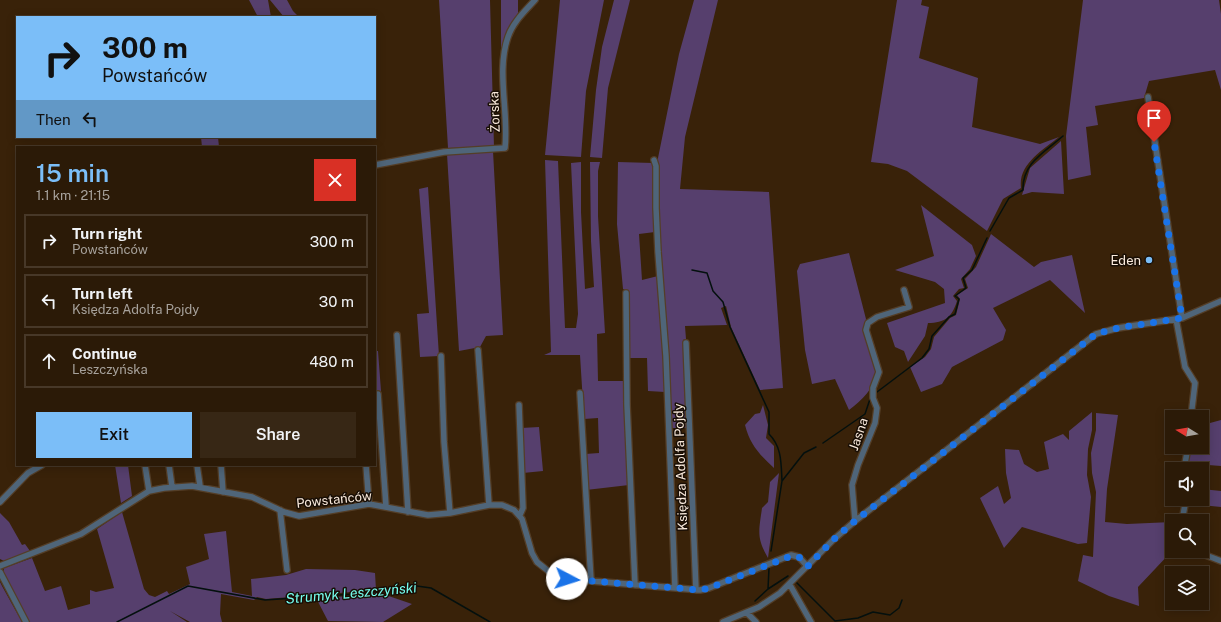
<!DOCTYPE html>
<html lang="en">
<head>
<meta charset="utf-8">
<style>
  body { margin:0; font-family:"Public Sans",sans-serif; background:#372715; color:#f1f3f6; height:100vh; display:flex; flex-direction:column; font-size:15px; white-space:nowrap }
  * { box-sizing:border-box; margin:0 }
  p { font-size:13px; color:#a6a19b }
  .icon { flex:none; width:22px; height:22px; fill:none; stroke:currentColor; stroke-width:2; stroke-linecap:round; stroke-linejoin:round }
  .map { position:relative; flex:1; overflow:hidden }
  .details { position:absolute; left:16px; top:146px; width:360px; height:320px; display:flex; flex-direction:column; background:#2b1a07; border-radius:0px; box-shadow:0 2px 10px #0003,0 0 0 1px #473828 }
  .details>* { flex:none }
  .banner { position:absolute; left:16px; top:16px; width:360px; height:122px; border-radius:0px; box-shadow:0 2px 10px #0003,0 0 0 1px #473828; background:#7bbef8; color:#111; overflow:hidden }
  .needle { width:26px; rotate:281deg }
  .controls { position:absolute; left:1165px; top:410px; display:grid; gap:8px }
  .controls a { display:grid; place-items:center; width:44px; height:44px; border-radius:0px; background:#2b1a07; box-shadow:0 2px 10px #0003,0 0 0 1px #473828; font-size:20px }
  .pin { position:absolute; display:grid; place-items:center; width:34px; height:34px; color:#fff; margin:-41px -17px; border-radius:50% 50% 50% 0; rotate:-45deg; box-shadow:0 0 4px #0007 }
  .pin .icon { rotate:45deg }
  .me { position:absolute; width:44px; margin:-22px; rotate:95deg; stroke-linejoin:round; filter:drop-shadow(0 0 3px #0008) }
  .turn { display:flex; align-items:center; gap:14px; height:84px; padding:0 20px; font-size:18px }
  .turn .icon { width:52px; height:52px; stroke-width:2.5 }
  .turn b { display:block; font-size:28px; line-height:34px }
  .then { display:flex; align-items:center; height:38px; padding:0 20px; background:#0003; gap:8px; font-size:15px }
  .round { display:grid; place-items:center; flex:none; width:42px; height:42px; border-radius:0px; background:#372715 }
  .overview { display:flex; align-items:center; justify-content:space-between; height:68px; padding:0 20px }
  h1 { font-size:24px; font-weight:600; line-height:30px; color:#7bbef8 }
  .action { display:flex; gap:8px; margin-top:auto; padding:8px 20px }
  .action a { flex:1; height:46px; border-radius:0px; background:#7bbef8; color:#111; font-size:16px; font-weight:600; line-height:46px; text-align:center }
  .action a+a { background:#372715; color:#f1f3f6 }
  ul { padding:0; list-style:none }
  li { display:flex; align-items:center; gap:12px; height:54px; margin:0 8px 6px; padding:0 12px; border:2px solid #473828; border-radius:0px }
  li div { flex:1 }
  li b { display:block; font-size:15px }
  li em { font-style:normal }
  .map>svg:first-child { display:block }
  .green { fill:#563f6d }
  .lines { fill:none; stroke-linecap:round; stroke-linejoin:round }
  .stream { stroke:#04100e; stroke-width:1.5 }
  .minor-casing { stroke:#543e27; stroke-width:8 }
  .minor { stroke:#4f6579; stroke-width:5.5 }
  .route { stroke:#1a73e8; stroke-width:7; stroke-dasharray:0 12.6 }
  .poi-dot { fill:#7bbef8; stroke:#180e05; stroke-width:1.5 }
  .labels { text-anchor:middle; stroke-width:3; stroke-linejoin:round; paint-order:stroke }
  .street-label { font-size:13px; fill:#faeadc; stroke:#180e05 }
  .poi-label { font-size:13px; fill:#faeadc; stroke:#180e05; text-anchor:end }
  .water-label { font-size:14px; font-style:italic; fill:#76fff0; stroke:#180e05 }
</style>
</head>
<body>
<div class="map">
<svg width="1221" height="622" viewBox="0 0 1221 622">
  <rect width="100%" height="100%" fill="#392209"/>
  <!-- green -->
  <path class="green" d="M249 0H268L271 17H258Z
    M270 0H287L293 11 299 17H284Z
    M439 0H490L494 147 448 148Z
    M501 0H518V13L501 49Z
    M560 0H604L586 91 581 157 545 155Z
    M614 0H630L608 88 602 158 590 157 596 90 602 47Z
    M694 0H718L685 137 680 189 769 192 783 388 760 390 731 327 726 306 721 308 727 325 685 326 686 339 683 340 686 428H670L659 231 658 158 679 54Z
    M897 0H922L921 5 929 7 919 58 978 78 972 127 1040 144 1059 137C1043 150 1018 164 1021 188L1003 199 987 231 907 171 888 164 871 162Z
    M1083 0H1219L1221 14V90L1215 70 1149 81 1144 98 1095 106 1098 125 1086 127 1091 175 1068 180 1066 136Z
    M201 137H218L219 147H202Z
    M1061 141 1064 194 1032 192 1022 195 1030 168Z
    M493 151 503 335 486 336 480 347 459 351 447 154Z
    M545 160 558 161 565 328H576L578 314 571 163 581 162V212L585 289 594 287 591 241 590 162H600L598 171V216L605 333 597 334 598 381H625L629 485 586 490 585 454 599 453 598 418 584 419 580 355H544L551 352Z
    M618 162 653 163 654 165 655 232 639 234 642 280 658 276 665 392 648 391 647 358H629L628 291 623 289 617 224Z
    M428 187 439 356 420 357 417 314 429 313 419 189Z
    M921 205 972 245 976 256 970 269 961 279 964 288 959 289 953 296 957 301C952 317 945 323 928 323L925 336 908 362 904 351 895 347 887 323 945 303 944 289 935 282 895 270 934 256Z
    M991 234 1034 267 1041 262 1072 255 1085 313 1050 280 993 308 1006 330 1003 340 952 367 942 384 921 392 910 367 925 357 931 349 934 337 950 318 956 315 960 299 957 295 968 288 965 279 976 267Z
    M849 253 866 319 864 329 878 371C874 389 862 400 849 410L835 379 812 384 805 350 797 271 800 264Z
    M375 351H378L381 391H376L375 397Z
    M763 405 768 425 766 438 774 446V468C760 455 750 445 745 425L755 414 760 413Z
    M1092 412V430L1088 449 1087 475 1091 497 1087 543 1078 544 1022 527 1004 548 980 498 998 486 1004 504 1011 498 1006 473 1005 449 1019 450 1024 464 1037 472 1049 469 1044 442 1063 434 1069 440V431Z
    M1096 413 1118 415 1107 489 1105 522 1127 524 1172 522V551L1138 587 1139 606 1109 596 1078 581 1083 555 1093 557 1096 492 1092 473 1091 453 1096 430Z
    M1221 420V466L1195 464 1194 469H1186L1189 447H1202V440L1210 423Z
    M539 427 543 471 523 473 521 428Z
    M115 465H128L132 496 121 503Z
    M779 473 768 558C756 537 759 531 762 508L768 502 770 482Z
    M1202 489 1221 491V507L1191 504 1188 506 1187 499H1202Z
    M122 512 144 589 149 595 155 597 167 591 169 594 190 584 186 567 209 559 204 534 226 531 232 592 252 596 251 579 286 575 306 569 355 570 375 573 376 590 266 599 257 597 254 600 221 594 220 614 222 622H190L170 611 187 622H29C22 610 1 582 4 568L32 558 45 591 61 586 68 610 90 604V590L96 592 114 588 97 529Z
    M0 513 9 522 22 545 25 544 30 551 4 561 0 559Z
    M0 582 2 586 22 622H0Z
    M377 592 412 604 383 622 328 621 316 598 370 595Z"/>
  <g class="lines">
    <!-- stream -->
    <path class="stream" d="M990 231 1009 198 1023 190C1022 163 1045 152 1063 136
      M692 270 707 273 713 291 723 302 730 327 769 412V434C782 447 781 463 782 481
      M877 392 922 358 929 349 932 336 949 317 955 314 959 299 955 296 966 288 963 278 972 270 987 238
      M823 443 865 414 870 399
      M771 551 782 481 804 453 816 447
      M797 583 835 621 858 618 873 612 890 615 899 608 902 600
      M768 589 788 576
      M755 601 768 589 769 568
      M117 622 188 586 265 600 368 593 410 585 431 588 490 622"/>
    <!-- minor casing -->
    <g class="minor-casing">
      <path id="minor" d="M1148 97 1182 318
        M654 160 656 166V208L658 252 666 356 675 588
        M375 165 444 152 505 148C509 113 496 71 508 37 513 22 525 11 535 0
        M626 293 627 405 635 585
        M1176 319 1185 367 1195 383 1191 417
        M397 335 408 512
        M686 343 696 590
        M478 350 489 505
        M441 356 444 442 450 513
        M580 393 591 581
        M378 394 386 506
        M519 405 523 508 520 515
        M145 465 149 491
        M169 465 172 487
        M197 465 200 486
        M221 465 223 492
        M366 465 369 504
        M1184 469 1188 447
        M0 502 28 473 42 465
        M280 510 287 570
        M855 521 852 485 858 465 875 423 877 408 873 398V388L879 372 866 330 868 323 877 317 909 307 904 290
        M1182 521 1186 499
        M1195 551 1221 561
        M0 566 81 534 149 491 164 488 192 486 252 497 284 512 299 516 369 504 428 515 450 513 489 505H502L514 510 522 519 532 553 537 562 552 574 567 579 700 590 709 588 791 555 799 557 807 566
        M0 572 26 622
        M790 585 811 622
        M747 613 756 622
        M723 622 759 607 780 593 833 540 855 521 1096 334 1118 328 1182 318 1221 301"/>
    </g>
    <!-- minor -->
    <use href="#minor" class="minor"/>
  </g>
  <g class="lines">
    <!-- route -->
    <path class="route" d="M567 579 700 590 709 588 791 556 799 557 808 566 833 540 855 521 1096 334 1118 328 1182 318 1154 142"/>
  </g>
  <!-- markers -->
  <circle class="poi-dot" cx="1149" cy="260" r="4"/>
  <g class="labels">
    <!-- street labels -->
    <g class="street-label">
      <text transform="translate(494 112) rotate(-92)" y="5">Żorska</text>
      <text transform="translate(858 434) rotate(-71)" y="5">Jasna</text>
      <text transform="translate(680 467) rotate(-92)" y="5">Księdza Adolfa Pojdy</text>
      <text transform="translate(334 499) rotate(-6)" y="5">Powstańców</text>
    </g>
    <!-- poi labels -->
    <g class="poi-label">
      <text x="1141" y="265">Eden</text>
    </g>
    <!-- water labels -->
    <g class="water-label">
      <text transform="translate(351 593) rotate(-5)" y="5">Strumyk Leszczyński</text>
    </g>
  </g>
</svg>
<div class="controls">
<a><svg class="needle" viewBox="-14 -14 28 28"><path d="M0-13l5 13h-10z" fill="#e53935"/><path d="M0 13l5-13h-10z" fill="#a6a19b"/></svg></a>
<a><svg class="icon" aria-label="sound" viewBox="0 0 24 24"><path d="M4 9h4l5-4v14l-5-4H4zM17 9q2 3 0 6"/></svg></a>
<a><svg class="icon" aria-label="search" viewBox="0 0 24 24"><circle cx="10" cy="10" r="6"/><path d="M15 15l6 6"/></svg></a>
<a><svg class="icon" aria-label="layers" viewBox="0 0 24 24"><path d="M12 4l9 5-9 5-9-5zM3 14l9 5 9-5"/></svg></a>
</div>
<div class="pin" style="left:1154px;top:142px;background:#d93025"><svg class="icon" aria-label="arrive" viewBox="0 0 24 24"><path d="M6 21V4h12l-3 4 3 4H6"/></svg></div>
<svg class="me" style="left:567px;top:579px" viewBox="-20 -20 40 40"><circle r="19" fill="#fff"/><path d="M0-13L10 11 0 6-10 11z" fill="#1a73e8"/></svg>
<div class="banner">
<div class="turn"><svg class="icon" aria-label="right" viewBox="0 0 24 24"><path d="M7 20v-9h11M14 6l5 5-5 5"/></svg><div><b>300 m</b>Powstańców</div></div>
<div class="then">Then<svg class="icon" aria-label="left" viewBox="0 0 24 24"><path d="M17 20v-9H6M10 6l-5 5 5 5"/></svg></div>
</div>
<section class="details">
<div class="overview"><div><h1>15 min</h1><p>1.1 km · 21:15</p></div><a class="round" style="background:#d93025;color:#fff"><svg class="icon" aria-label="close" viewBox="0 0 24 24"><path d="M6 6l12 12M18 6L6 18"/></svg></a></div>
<ul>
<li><svg class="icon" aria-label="right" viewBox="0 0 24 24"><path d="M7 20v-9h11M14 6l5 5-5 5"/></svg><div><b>Turn right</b><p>Powstańców</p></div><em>300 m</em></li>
<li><svg class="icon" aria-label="left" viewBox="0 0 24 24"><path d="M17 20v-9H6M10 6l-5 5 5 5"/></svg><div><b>Turn left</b><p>Księdza Adolfa Pojdy</p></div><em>30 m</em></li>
<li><svg class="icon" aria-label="ahead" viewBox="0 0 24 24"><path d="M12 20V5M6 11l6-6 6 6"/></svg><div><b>Continue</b><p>Leszczyńska</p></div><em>480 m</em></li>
</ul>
<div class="action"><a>Exit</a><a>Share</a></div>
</section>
</div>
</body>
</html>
